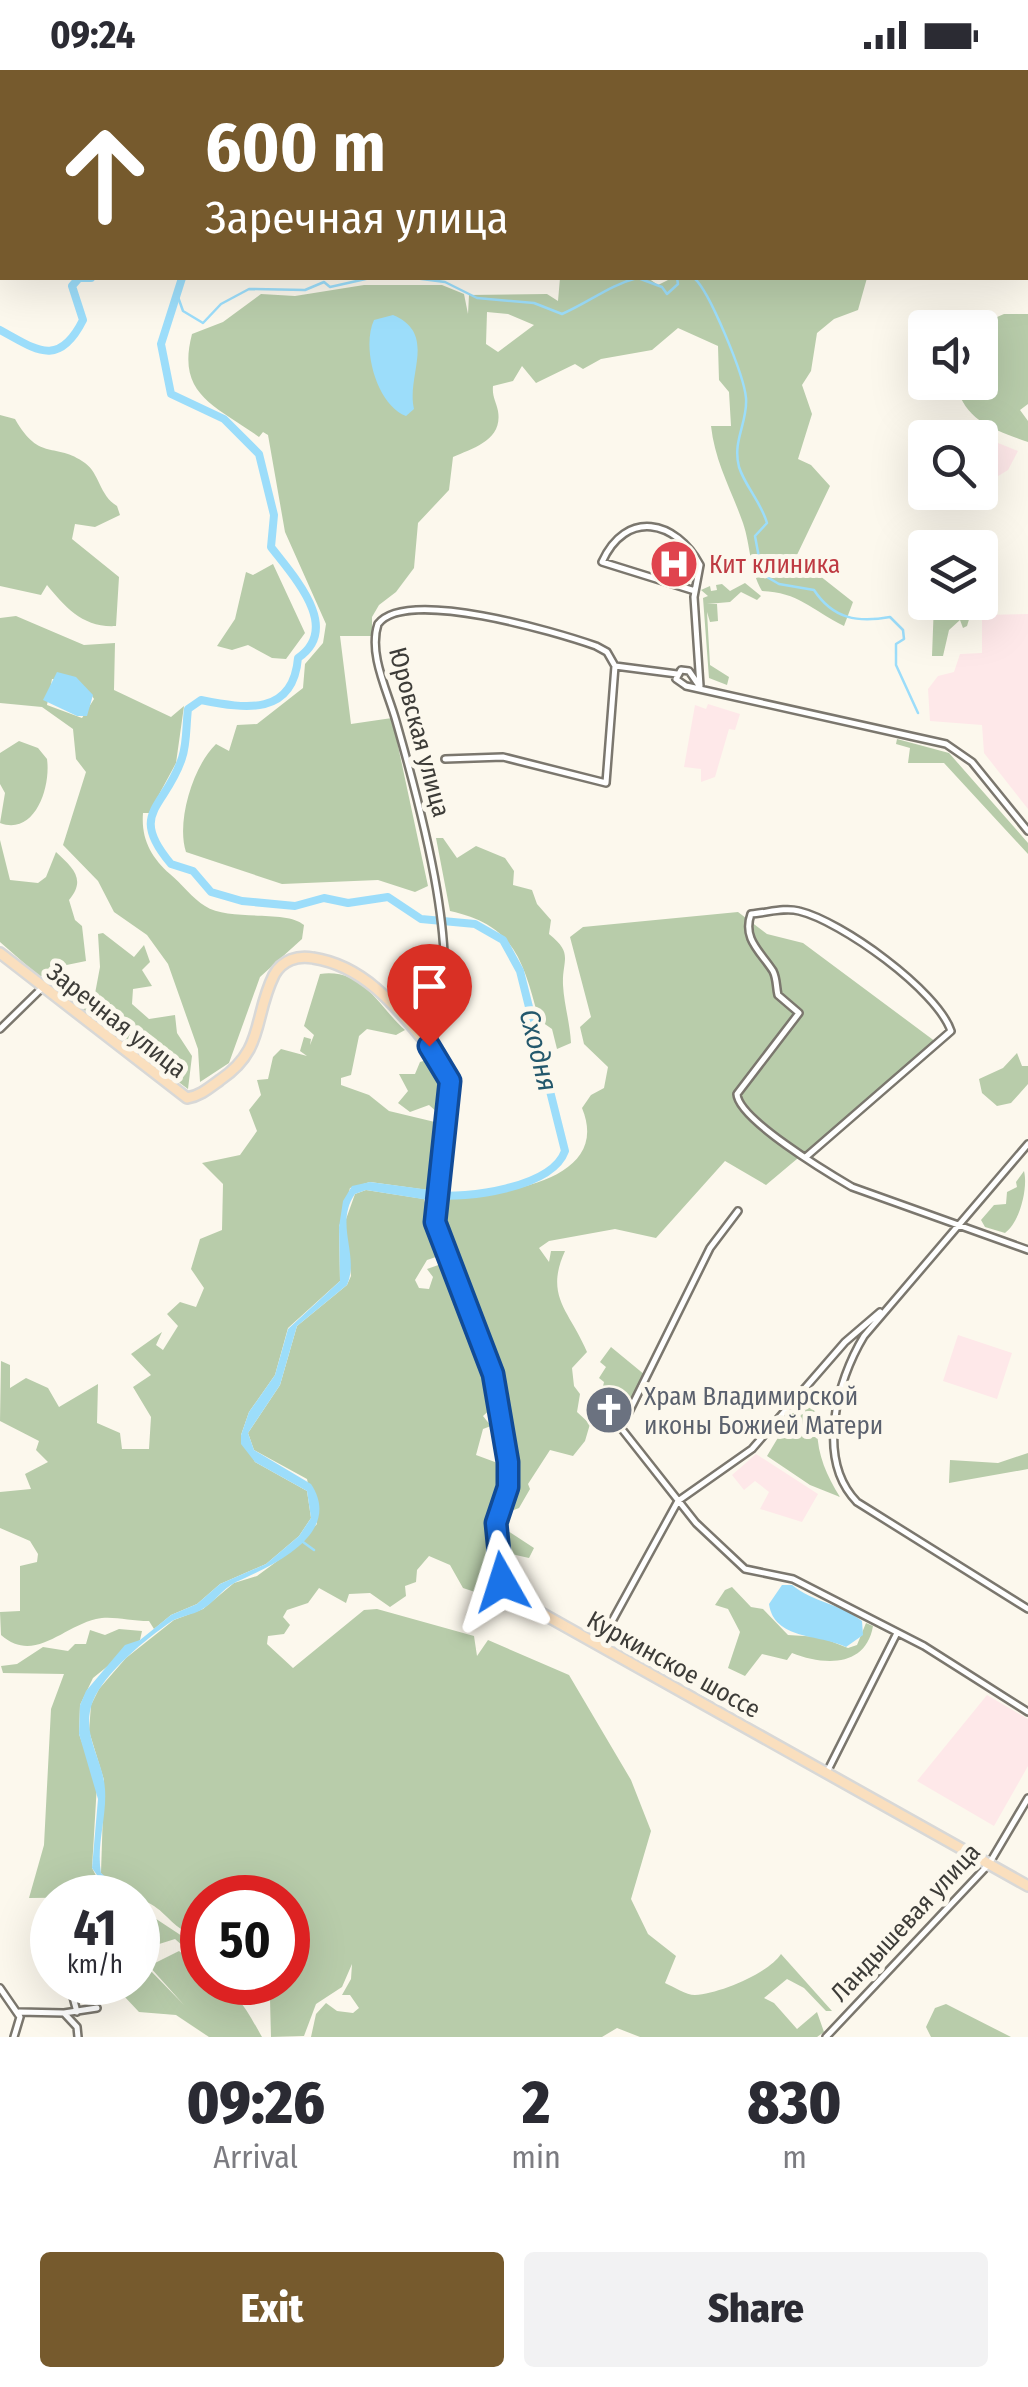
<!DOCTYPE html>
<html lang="en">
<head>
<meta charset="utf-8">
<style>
  body { margin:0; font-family:"Fira Sans Condensed",sans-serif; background:#f2f2f3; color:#2b2b33; height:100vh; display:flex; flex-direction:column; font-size:38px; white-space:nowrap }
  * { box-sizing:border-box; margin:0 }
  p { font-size:32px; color:#7c7c81 }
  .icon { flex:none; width:55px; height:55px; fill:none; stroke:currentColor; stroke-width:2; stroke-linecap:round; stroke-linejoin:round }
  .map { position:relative; height:1967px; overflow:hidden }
  .sheet { display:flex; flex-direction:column; background:#fff; flex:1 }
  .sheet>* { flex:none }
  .top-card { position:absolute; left:0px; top:0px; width:1030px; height:210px; box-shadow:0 10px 40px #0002; background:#765a2d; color:#fff; overflow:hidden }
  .controls { position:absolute; left:908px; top:240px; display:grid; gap:20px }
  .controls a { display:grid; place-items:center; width:90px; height:90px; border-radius:10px; background:#fff; box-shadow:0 10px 40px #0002; font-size:50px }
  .speed { position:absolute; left:30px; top:1805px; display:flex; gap:20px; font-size:50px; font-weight:700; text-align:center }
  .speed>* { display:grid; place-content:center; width:130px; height:130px; border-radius:50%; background:#fff; box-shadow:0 10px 40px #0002; line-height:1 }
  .speed small { font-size:25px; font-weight:400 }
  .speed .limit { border:15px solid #d22; background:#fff; color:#111 }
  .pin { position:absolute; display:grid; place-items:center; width:85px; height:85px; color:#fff; margin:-102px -42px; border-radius:50% 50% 50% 0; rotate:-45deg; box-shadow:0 0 10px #0007 }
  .pin .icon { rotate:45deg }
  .me { position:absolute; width:110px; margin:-55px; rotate:354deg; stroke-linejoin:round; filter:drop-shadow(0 0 8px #0008) }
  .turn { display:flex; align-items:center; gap:35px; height:210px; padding:0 40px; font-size:45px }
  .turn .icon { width:130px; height:130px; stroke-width:2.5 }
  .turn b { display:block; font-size:70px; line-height:85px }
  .eta { display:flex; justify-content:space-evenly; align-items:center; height:170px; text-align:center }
  .eta b { font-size:60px; font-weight:800; line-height:70px }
  .primary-button { display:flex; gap:20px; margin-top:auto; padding:20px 40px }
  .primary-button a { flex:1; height:115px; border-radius:10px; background:#765a2d; color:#fff; font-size:40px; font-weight:800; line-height:115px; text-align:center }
  .primary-button a+a { background:#f2f2f3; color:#2b2b33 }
  .status { display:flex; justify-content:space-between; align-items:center; height:70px; padding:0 50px; background:#fff; direction:ltr }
  .status svg { height:28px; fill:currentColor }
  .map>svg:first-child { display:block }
  .industrial { fill:#fee8e9 }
  .green { fill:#b8ccaa; fill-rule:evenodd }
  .water { fill:#9cddfa }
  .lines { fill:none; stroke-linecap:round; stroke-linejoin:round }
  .stream { stroke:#9cddfa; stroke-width:2.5 }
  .river { stroke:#9cddfa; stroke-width:8 }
  .minor-casing { stroke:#7b776e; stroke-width:10 }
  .major-casing { stroke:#d8d8d7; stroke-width:14 }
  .minor { stroke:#fff; stroke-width:5 }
  .major { stroke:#fadfbe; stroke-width:9 }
  .route-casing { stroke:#114b97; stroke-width:25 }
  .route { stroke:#1a73e8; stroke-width:18 }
  .labels { text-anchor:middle; stroke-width:10; stroke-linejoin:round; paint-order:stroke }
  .health-label { font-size:25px; fill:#be3a42; stroke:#fcf8ed; text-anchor:start }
  .street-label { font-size:25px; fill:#3d3c38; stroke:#fcf8ed }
  .worship-label { font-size:25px; fill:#5b616d; stroke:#fcf8ed; text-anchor:start }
  .water-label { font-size:28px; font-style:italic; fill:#24586c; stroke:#fcf8ed }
</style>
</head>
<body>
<div class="status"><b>09:24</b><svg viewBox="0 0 49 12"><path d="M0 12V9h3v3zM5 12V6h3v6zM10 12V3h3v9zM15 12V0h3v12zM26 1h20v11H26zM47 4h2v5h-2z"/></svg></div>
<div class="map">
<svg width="1028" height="1967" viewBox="0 0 1028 1967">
  <rect width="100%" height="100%" fill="#fcf8ed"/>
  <!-- industrial -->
  <path class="industrial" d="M978 365 1018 381 1008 400 985 414 980 415Z
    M1028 544V739L984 683 982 655 930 651 928 619 938 606 954 602 960 584 982 583V545Z
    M708 634 740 644 735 660 729 659 715 707 701 712V699L684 697 695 635 706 639Z
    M958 1265 1012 1283 997 1329 943 1311Z
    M756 1384 818 1424 802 1452 760 1439 769 1422 755 1411 744 1420 732 1405Z
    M987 1625 1028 1649V1696L994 1756 917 1711Z"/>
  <!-- green -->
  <path class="green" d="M560 208H648L658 215 672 208H867L858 240 834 249 817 263 811 301 802 315 812 344 798 389 811 395 830 416 796 487 853 532 844 556C812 540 798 522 762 521 749 498 751 477 743 453 731 419 715 392 711 356H731L729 322 719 310 718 276 678 258 652 280 601 289 583 299 575 294 536 313 522 296 513 311 493 316C492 327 496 331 498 341 503 370 473 378 453 387L449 420 418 453 414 498 396 522 379 535 372 547V566H340L351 654 392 648 428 816 415 822 378 810 282 814 186 782C176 752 193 696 216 674L229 681 237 655 257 654 303 618 305 594 323 573 326 554 285 462 268 365 263 362 259 367C215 335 176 325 192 264L223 252 261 224 295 226 364 215H442L464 224 468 244 469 225 547 224 558 231ZM487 242 508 244 534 255 498 282 486 274Z
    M1004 244H1028V334L1020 340 1028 351V372C995 360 966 352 956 315L980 312V258L974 257Z
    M0 345 15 349C40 393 55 371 85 393 100 404 99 425 117 436L120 445 95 457 75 454 72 469 119 507 116 556C83 558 65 537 47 515L41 525 0 516Z
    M273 494 305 563 286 589 272 588 248 575 232 580 217 576 235 549 246 502 253 505Z
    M745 513 761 526 757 530 741 522 730 532 707 534H717L718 551 710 552 707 542 710 595 729 607 727 615 709 608 703 528 708 526 701 520 710 516 711 521 717 520 716 515 722 514 730 521Z
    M934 533H974L967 556 963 558 960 550 949 560 943 586H932Z
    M16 546 84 575 115 573 114 620 171 647 184 636 176 693 149 743H143C141 769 151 787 170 804 181 813 193 829 205 836 229 852 286 839 304 855L302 869 260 907 229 993 200 1012 198 979 168 894 147 865 114 842 98 811 63 775 86 702 76 689 73 659 42 637 0 633V548ZM52 609C71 611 84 611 94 629L82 648 47 635Z
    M897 669 949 683 1028 773V784L944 693H908L910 678 896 674Z
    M19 671 38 678 47 689C51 717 35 766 0 753L5 723 0 714V683Z
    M436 768H443L457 788 476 776 505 788 514 801 513 815 532 820 537 834 551 850 549 864C574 884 562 889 563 915 564 934 570 953 571 973L557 979 552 959 539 950C523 891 515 855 450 841Z
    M0 770 10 810 38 813 46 807 56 782C72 797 87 809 69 830L75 850 82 856 86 891 52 898 40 907 0 872Z
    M738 842 767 864 803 873 936 972 766 1115 725 1091 656 1168 615 1159 549 1171 539 1178 549 1192 551 1181H565C544 1227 570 1241 587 1282L572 1298 574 1316 580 1324 577 1342 590 1354 585 1371 573 1386 550 1380 528 1414 530 1419 519 1438 511 1441 508 1461 534 1478 529 1488 507 1483C487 1458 515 1429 513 1402 503 1307 473 1240 441 1152V1130C489 1124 614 1116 582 1038L591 1025 604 1018 608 997 584 974 580 957 591 947 570 867 583 857Z
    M103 863 134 887 144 875 150 892 142 900 152 916 133 919 132 934 149 949 175 945 177 963 192 986 188 1019 67 929H94L100 897 98 864Z
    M320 904C363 898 378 936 405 960L396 965 367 959 359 966 351 1005 341 1008V1015L369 1025 389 1041 439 1053 440 1059 428 1120 370 1112 350 1118 339 1157 340 1211 288 1258 275 1305 249 1342 241 1365 255 1392 307 1421 311 1448 299 1466 266 1494 220 1514 197 1534 171 1545 154 1559 149 1551C129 1551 111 1545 96 1549 62 1557 34 1594 1 1565L0 1542 20 1541V1496L37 1492 38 1484 30 1471 0 1458V1422L31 1419 25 1404 48 1392 36 1380 39 1371 0 1351 1 1291 10 1295V1318L26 1308 48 1318 59 1337 98 1314 97 1353 120 1363 122 1379H149L151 1347 133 1317 151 1305 131 1284 162 1262 156 1275 163 1280 178 1256 167 1244 180 1232 196 1237 204 1218 191 1199 200 1169 222 1160 223 1114 202 1093 240 1085 257 1061 249 1040 261 1025 257 1010 268 1009 273 987 281 979 307 986 300 981 304 967 311 969 310 975 314 965 304 956Z
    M1017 983 1022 996H1028V1014L1011 1033 997 1036 982 1023 979 1009 1003 998Z
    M430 989C447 1000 444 1021 442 1040L438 1043 429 1035 410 1042 398 1033 408 1021 399 1004H415L420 992Z
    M1024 1101C1028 1116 1021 1151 1005 1163L985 1157 981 1150 994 1135 1006 1134 1007 1122 1017 1117 1016 1112Z
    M366 1120 424 1129 439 1186 427 1190 415 1210 419 1218 429 1219 433 1207 427 1199 444 1193 491 1314 494 1336 483 1346 491 1356 483 1359 476 1385 503 1395 499 1429 485 1455 493 1472 492 1508 499 1525 493 1528 463 1518 450 1495 429 1486 417 1500 416 1512 405 1516 406 1526 390 1537 370 1523 349 1524 346 1533 319 1518 308 1533 287 1540 283 1547 290 1555 284 1564 268 1566 267 1574 293 1598 364 1540 377 1539 474 1566 477 1586 488 1570 569 1605 631 1710 651 1761 631 1829 648 1864 676 1886 665 1913C674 1917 686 1925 695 1925 719 1924 769 1903 781 1884L832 1941H826L804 1918 787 1909 764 1928 774 1933 797 1959 817 1942 824 1962 817 1967H640L617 1958 602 1967H311L316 1944 326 1933 337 1941 353 1943 359 1938 350 1925H342L351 1909 352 1894 342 1917 316 1934 304 1966 271 1967 270 1929 257 1913 288 1912V1828H202V1863C178 1866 172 1848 154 1836 134 1823 118 1824 101 1803L104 1710 89 1661 91 1635 99 1619 126 1588 174 1550 203 1539 234 1513 257 1506 291 1481 317 1454 307 1409 254 1380 248 1363 280 1315 297 1256 347 1215 351 1206 345 1152 355 1124Z
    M611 1277 645 1305 624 1342 620 1334 602 1321 604 1312 599 1308 606 1297 600 1292Z
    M808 1335 819 1345C813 1374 824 1402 840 1427L810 1415 767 1386 794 1341Z
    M1028 1383V1399L949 1413 950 1390 998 1393Z
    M732 1517 751 1537 763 1539 788 1565 820 1567 848 1578 857 1575 866 1553 873 1556C866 1597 825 1596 792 1583L787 1590 762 1584 745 1606 728 1598 740 1562 728 1539 715 1535 725 1520Z
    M119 1559 142 1561 140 1570 93 1608 80 1635 79 1664 97 1714 92 1798 101 1815 116 1827 29 1828 44 1775 51 1639 64 1604 3 1603 1 1596 17 1594 43 1577 68 1581 75 1574H86L90 1560 105 1565Z
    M138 1837 185 1868 202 1867V1893L175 1869 156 1875 147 1892 148 1898 184 1935 149 1896 179 1881 202 1899V1912C235 1913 247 1941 262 1967H209L176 1945 139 1942 123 1925 121 1913 138 1912Z
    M946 1934 1011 1967H931L926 1957 935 1938Z"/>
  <!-- water -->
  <path class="water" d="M393 245C438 264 406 305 414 339L406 346C377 335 361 278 374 250Z
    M57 602 76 607 93 625 87 646H77L43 630Z
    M370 1112 438 1121 441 1132 366 1120 355 1124C334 1154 360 1185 347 1215L297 1256 280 1315 248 1363 254 1380 311 1414C344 1464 272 1496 236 1512 222 1519 214 1533 201 1540 192 1545 181 1546 172 1551 146 1569 105 1602 93 1631 80 1664 103 1688 105 1719 107 1747 96 1775 101 1803L129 1827 111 1825 92 1798 98 1729 79 1664 80 1635 86 1621 125 1575 140 1570 171 1545 197 1534 220 1514 266 1494 299 1466 311 1448 307 1421 255 1392 241 1374V1365L249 1342 275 1305 288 1259 340 1211 339 1157 343 1131 352 1116Z
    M782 1515H792C813 1532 840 1534 862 1551L863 1565 846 1577C819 1564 774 1570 769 1534Z"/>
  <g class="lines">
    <!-- stream -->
    <path class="stream" d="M965 0H971
      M1000 0H1012
      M1026 0 1027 2
      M940 2 943 0
      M378 208H404
      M414 208 445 212 477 228 534 233 562 244C591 231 610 215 637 208
      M638 208 662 217 667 224 678 214 677 208
      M694 208C709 220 744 305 746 328 748 352 732 371 739 397 745 416 761 432 767 453L755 466 762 504 779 514 814 520C833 549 858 553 890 547L903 560 904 569 896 574V595L918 643
      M707 208H711
      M735 208H739
      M178 227 183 241 203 253 221 234 249 219 305 220 324 212 330 217 370 208
      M303 1472 314 1480"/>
    <!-- river -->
    <path class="river" d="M182 208 161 274 171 324 224 349 259 384 274 445 271 477C294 507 342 558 298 588 293 646 246 639 201 630L188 639C186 655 187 674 182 688 166 738 127 742 171 794L193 801 211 822 242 831 295 836 324 828 348 833 388 827 421 849 475 854 503 870 520 901 565 1081C552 1118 466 1129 432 1125
      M0 260C34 278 58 300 83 250L72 216 79 208H91"/>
    <!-- minor casing -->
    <g class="minor-casing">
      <path id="minor" d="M261 0 263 2
        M695 521 602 492C626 439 676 450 700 495L694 527 700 616
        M615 596 677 604
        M686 616 946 674 972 692 1028 761
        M686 616 676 609 681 600 689 601 698 614
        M445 689 503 687 606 713 615 596
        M0 959 42 918
        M430 974C470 906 417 725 396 651 388 622 368 584 378 554 406 517 556 562 596 576L607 582 615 596
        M1028 1074 864 1266C836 1312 816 1390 857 1432L1028 1539
        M807 1086 951 961C937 920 841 851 799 841 784 837 767 843 751 844 742 869 761 882 773 901 777 909 776 917 778 925L799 943 737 1024C738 1049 828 1103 852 1117L1028 1180
        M738 1141 710 1178 621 1358 696 1453 745 1499 793 1509 924 1576 1028 1642
        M599 1575 678 1431 752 1379 845 1272 880 1242
        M827 1702 897 1563
        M69 1912 77 1942
        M0 1918 20 1947 14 1967
        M19 1942 64 1943 77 1957 78 1967
        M64 1943 97 1938
        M826 1967 989 1794 1028 1728"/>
    </g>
    <!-- major casing -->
    <g class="major-casing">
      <path id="major" d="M297 2 305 0
        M0 191H2
        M0 883 187 1028C200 1026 209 1018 220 1010 265 980 253 947 274 905 282 890 298 885 313 888 372 897 405 949 441 991L449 1006 434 1144 497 1317 509 1405 497 1453 503 1512 511 1526 1028 1816"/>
    </g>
    <!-- minor -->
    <use href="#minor" class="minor"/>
    <!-- major -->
    <use href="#major" class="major"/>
  </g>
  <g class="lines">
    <!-- route casing -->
    <g class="route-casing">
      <path id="route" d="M429 976 450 1011 435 1152 493 1304 508 1392V1417L496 1453 502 1512"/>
    </g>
    <!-- route -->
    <use href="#route" class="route"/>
  </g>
  <!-- icons -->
  <defs>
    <g id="hospital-disc" transform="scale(2.5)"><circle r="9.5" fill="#e0444e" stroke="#fcf8ed"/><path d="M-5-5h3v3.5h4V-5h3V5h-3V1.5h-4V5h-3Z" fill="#fff"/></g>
    <g id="church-disc" transform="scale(2.5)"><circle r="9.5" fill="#6b7280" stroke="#fcf8ed"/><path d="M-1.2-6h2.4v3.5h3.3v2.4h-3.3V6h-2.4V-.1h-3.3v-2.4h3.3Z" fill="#fff"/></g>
  </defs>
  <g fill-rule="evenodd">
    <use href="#hospital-disc" x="674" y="494"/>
    <use href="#church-disc" x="609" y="1340"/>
  </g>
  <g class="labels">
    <!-- health labels -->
    <g class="health-label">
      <text x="709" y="503">Кит клиника</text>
    </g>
    <!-- street labels -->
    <g class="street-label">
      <text transform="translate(420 662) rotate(75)" y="9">Юровская улица</text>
      <text transform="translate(117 950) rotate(38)" y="9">Заречная улица</text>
      <text transform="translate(674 1594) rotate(29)" y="9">Куркинское шоссе</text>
      <text transform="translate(905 1852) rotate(-47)" y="9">Ландышевая улица</text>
    </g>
    <!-- worship labels -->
    <g class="worship-label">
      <text x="644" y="1335">Храм Владимирской<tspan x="644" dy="29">иконы Божией Матери</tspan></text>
    </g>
    <!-- water labels -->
    <g class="water-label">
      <text transform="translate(539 980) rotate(76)" y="10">Сходня</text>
    </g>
  </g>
</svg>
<div class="controls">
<a><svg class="icon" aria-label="sound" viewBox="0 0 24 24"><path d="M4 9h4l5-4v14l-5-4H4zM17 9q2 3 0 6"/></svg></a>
<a><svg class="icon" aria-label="search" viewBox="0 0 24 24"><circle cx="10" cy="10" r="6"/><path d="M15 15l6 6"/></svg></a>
<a><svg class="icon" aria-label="layers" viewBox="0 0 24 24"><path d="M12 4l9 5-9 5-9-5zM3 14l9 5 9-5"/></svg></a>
</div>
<div class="speed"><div>41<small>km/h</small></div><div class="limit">50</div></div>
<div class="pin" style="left:429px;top:976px;background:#d93025"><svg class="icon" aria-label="arrive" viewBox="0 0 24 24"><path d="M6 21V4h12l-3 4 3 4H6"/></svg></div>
<svg class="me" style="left:502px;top:1512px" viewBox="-20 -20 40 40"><path d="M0-17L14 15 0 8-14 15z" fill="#1a73e8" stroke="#fff" stroke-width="4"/></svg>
<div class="top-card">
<div class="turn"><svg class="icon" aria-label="ahead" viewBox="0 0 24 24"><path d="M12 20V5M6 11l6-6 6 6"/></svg><div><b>600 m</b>Заречная улица</div></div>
</div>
</div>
<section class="sheet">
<div class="eta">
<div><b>09:26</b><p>Arrival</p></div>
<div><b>2</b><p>min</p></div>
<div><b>830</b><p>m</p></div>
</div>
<div class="primary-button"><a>Exit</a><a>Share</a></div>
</section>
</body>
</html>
